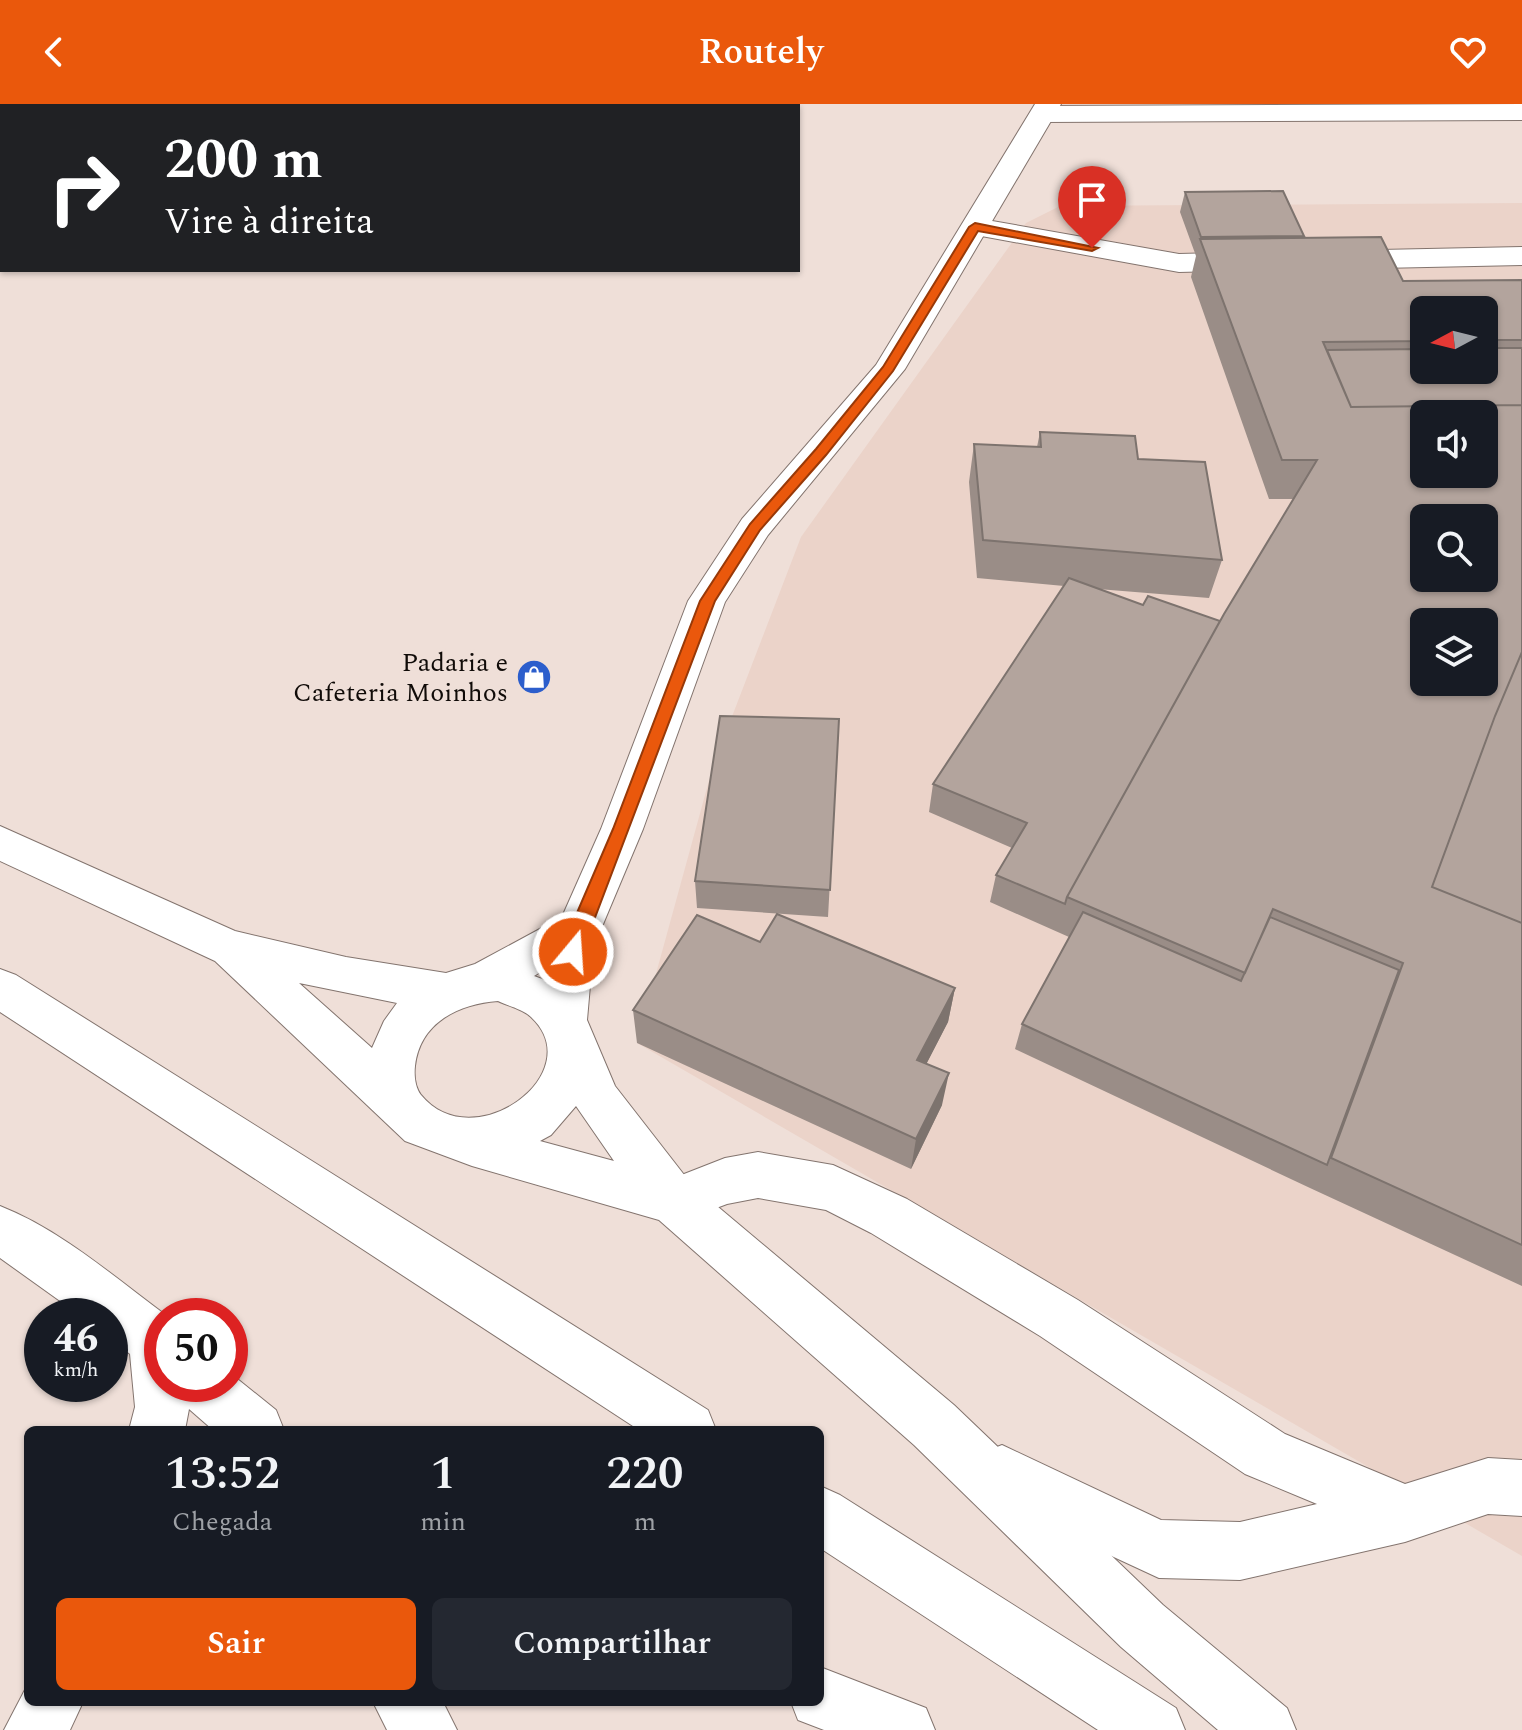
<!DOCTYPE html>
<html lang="pt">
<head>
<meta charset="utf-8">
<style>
  body { margin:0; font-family:Spectral,serif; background:#242831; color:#f1f3f6; height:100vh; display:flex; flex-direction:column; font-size:30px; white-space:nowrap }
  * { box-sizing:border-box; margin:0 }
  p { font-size:26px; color:#9ea1a6 }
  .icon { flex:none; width:44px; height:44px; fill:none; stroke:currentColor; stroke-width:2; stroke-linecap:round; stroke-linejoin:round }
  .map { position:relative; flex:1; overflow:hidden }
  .drawer { position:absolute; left:24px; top:1322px; width:800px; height:280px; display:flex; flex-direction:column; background:#171b24; border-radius:12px; box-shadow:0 2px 6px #0004 }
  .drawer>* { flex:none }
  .guide { position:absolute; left:0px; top:0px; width:800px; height:168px; box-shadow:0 2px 6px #0004; background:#202124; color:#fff; overflow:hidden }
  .needle { width:52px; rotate:263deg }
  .tools { position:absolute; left:1410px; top:192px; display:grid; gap:16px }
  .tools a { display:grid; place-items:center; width:88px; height:88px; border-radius:12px; background:#171b24; box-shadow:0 2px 6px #0004; font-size:40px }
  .speed { position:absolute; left:24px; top:1194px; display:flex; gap:16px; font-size:40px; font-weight:700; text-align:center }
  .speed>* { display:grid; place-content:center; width:104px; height:104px; border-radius:50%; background:#171b24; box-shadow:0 2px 6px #0004; line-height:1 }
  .speed small { font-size:20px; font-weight:400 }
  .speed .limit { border:12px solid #d22; background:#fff; color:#111 }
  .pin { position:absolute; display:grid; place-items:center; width:68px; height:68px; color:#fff; margin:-82px -34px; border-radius:50% 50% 50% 0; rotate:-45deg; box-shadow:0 0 8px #0007 }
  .pin .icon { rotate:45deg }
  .me { position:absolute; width:88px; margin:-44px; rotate:18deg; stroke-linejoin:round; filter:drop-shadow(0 0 6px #0008) }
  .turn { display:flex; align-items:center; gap:28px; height:168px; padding:0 32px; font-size:36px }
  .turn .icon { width:104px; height:104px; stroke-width:2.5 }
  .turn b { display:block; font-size:56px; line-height:68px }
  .eta { display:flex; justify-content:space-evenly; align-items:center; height:136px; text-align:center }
  .eta b { font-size:48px; font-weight:600; line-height:56px }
  .button { display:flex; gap:16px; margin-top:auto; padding:16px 32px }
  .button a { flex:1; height:92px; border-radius:12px; background:#ea580c; color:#fff; font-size:32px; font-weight:600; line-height:92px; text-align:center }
  .button a+a { background:#242831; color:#f1f3f6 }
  header { display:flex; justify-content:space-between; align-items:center; height:104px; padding:0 32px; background:#ea580c; color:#fff; font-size:36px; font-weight:600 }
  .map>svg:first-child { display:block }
  .built { fill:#ebd3c9; fill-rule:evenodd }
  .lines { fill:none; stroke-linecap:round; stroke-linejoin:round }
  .minor-casing { stroke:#83746e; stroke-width:2 }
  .major-casing { stroke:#83746e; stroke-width:2 }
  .highway-casing { stroke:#83746e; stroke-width:2 }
  .minor { fill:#fff; fill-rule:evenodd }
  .major { fill:#fff; fill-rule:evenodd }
  .highway { fill:#fff; fill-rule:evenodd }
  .wall { fill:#9a8d87; fill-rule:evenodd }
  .shaded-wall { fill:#7d736e }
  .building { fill:#b3a49d; stroke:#7d736e; stroke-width:2; fill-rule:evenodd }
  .route { fill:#ea580c; stroke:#983908; stroke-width:2 }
  .labels { text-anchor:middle; stroke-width:8; stroke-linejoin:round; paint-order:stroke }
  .poi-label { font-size:26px; fill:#100b08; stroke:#efdfd8; text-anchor:end }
</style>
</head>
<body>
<header><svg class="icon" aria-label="back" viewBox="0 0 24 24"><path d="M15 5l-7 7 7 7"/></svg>Routely<svg class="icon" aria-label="heart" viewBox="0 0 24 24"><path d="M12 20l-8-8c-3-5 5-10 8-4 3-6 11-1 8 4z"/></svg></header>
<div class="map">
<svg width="1522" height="1626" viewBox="0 0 1522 1626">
  <rect width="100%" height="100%" fill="#efdfd8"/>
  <!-- built -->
  <path class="built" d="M1522 99V1452L637 939 713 662 801 433 1026 119 1060 102ZM1424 206H1484V266H1424ZM1424 310H1484V370H1424ZM1424 414H1484V474H1424ZM1424 518H1484V578H1424Z"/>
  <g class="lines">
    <!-- minor casing -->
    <g class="minor-casing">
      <path id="minor" d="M1522 0V16L1043 18 1034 16 1030 10 1034 4 1043 2Z
        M975 114 1179 150 1256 148 1266 151 1271 157 1266 163 1256 166 1179 168 965 129 961 123 965 117Z
        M1522 143V161L1332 165 1322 162 1317 156 1322 150 1332 147Z
        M758 1048 833 1061 907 1095 1078 1196 1285 1330 1405 1380 1488 1354 1522 1356V1412L1488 1410 1405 1438 1240 1476 1159 1474 993 1397 982 1389 974 1369 982 1349 1002 1341 1161 1416 1240 1418 1317 1400 1245 1370 1040 1232 871 1129 826 1106 758 1094 727 1100 674 1120 656 1113 649 1097 656 1081 725 1054Z
        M373 1598H443L457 1626H387Z"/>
    </g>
    <!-- major casing -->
    <g class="major-casing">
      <path id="major" d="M1035 0H1061L905 265 768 431 725 498 643 725 601 825 591 870 587 916 615 982 692 1081 954 1301 1163 1501 1287 1604 1296 1626H1218L1121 1543 914 1341 659 1116 472 1062 405 1037 215 857 0 757V722L235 827 346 853 446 869 475 860 562 813 601 725 688 497 742 415 876 261ZM547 864 545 876 534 872ZM299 879 397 899 384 917 372 944ZM498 897C508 902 523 905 531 913 591 969 473 1055 421 991 415 983 414 971 415 962 420 918 459 900 498 897ZM576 1002 614 1057 540 1037 551 1031Z
        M0 1102C61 1126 114 1173 167 1212H162V1280H230V1269L276 1306 284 1326H213L189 1305 185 1326H129L135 1303 130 1250 110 1234V1212H81L0 1154Z
        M820 1563 926 1604 935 1626H824L798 1616 791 1598H820Z
        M28 1580V1598H83L70 1626H4Z"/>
    </g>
    <!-- highway casing -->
    <g class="highway-casing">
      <path id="highway" d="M0 865 16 871 708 1306 716 1326H639L0 908Z
        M820 1382 840 1391 1176 1604 1185 1626H1098L820 1444Z"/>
    </g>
    <!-- minor -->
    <use href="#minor" class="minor"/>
    <!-- major -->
    <use href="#major" class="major"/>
    <!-- highway -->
    <use href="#highway" class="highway"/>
  </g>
  <!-- wall -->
  <path class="wall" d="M1185 88 1304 132 1303 134 1403 177 1522 176V1182L1310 1084 1015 945 1022 920 1069 833 990 798 996 771 1012 744 929 708 933 680 1064 482 977 474 969 378 974 340 1037 343 1040 328 1138 355 1222 456 1209 494 1098 485 1143 501 1220 517 1294 395H1269L1191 173 1196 152 1180 108ZM1424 206H1484V266H1424Z
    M839 615 828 813 697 804 695 777Z
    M760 838 955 884 948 918 926 960 942 1001 911 1065 637 939 633 906Z"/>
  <!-- shaded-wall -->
  <path class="shaded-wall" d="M955 884 948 918 912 988 917 956Z
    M949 969 942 1001 911 1065 916 1035Z"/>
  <!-- building -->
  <path class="building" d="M1283 87 1304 132 1201 133 1185 88Z
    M1381 133 1403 177 1522 176V236H1484V206H1424V237L1323 238 1351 303 1522 301V548L1495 612 1432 783 1522 819V1141L1331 1054 1403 859 1273 805 1245 869 1067 793 1224 510 1317 356H1282L1200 135ZM1424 310H1484V370H1424ZM1424 414H1484V474H1424ZM1424 518H1484V578H1424Z
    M1484 244H1522V301L1351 303 1327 246 1424 245V266H1484Z
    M1040 328 1135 332 1138 355 1205 358 1222 456 983 436 974 340 1041 343Z
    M1069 474 1143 501 1148 492 1220 517 1067 793 1065 800 996 771 1027 719 933 680Z
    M1522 548V819L1432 783 1495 612Z
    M720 612 839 615 830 786 695 777Z
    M1083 808 1241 877 1270 813 1399 866 1327 1061 1022 920Z
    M777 810 955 884 917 956 949 969 916 1035 633 906 697 811 760 838Z"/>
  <!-- route -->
  <path class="route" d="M975 119 1098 144 1092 147 978 127 893 267 826 351 760 426 715 497 580 853H567L564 848 570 825 613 725 700 497 750 420 816 345 883 263 969 123Z"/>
  <!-- icons -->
  <defs>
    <g id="shop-disc" transform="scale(1.8)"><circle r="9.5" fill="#2c5ecc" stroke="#efdfd8"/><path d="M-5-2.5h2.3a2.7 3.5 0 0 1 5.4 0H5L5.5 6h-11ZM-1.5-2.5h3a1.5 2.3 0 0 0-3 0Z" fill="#fff"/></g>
  </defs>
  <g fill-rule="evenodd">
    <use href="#shop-disc" x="534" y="573"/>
  </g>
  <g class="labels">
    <!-- poi labels -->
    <g class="poi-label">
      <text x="508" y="567">Padaria e<tspan x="508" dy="30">Cafeteria Moinhos</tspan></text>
    </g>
  </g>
</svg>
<div class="tools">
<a><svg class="needle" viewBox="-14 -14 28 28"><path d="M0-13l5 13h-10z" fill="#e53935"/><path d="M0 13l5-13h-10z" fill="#9ea1a6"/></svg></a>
<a><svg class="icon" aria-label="sound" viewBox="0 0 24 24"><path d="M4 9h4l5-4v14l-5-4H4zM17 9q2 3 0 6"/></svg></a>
<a><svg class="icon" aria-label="search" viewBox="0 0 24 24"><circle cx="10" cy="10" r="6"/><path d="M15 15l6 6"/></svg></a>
<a><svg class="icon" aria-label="layers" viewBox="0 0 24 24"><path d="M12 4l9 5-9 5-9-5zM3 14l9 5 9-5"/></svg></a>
</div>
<div class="speed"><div>46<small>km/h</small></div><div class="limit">50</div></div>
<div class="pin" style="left:1092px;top:144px;background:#d93025"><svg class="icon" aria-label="arrive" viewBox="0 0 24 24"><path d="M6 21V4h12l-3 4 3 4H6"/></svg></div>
<svg class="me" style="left:573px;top:848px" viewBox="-20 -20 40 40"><circle r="17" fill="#ea580c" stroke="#fff" stroke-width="3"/><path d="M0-11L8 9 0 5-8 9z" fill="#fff"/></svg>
<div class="guide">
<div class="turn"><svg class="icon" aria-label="right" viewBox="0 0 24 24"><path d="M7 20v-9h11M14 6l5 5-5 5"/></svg><div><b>200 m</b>Vire à direita</div></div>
</div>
<section class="drawer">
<div class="eta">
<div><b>13:52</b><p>Chegada</p></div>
<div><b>1</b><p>min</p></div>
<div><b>220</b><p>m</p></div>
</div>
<div class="button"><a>Sair</a><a>Compartilhar</a></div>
</section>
</div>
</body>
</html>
